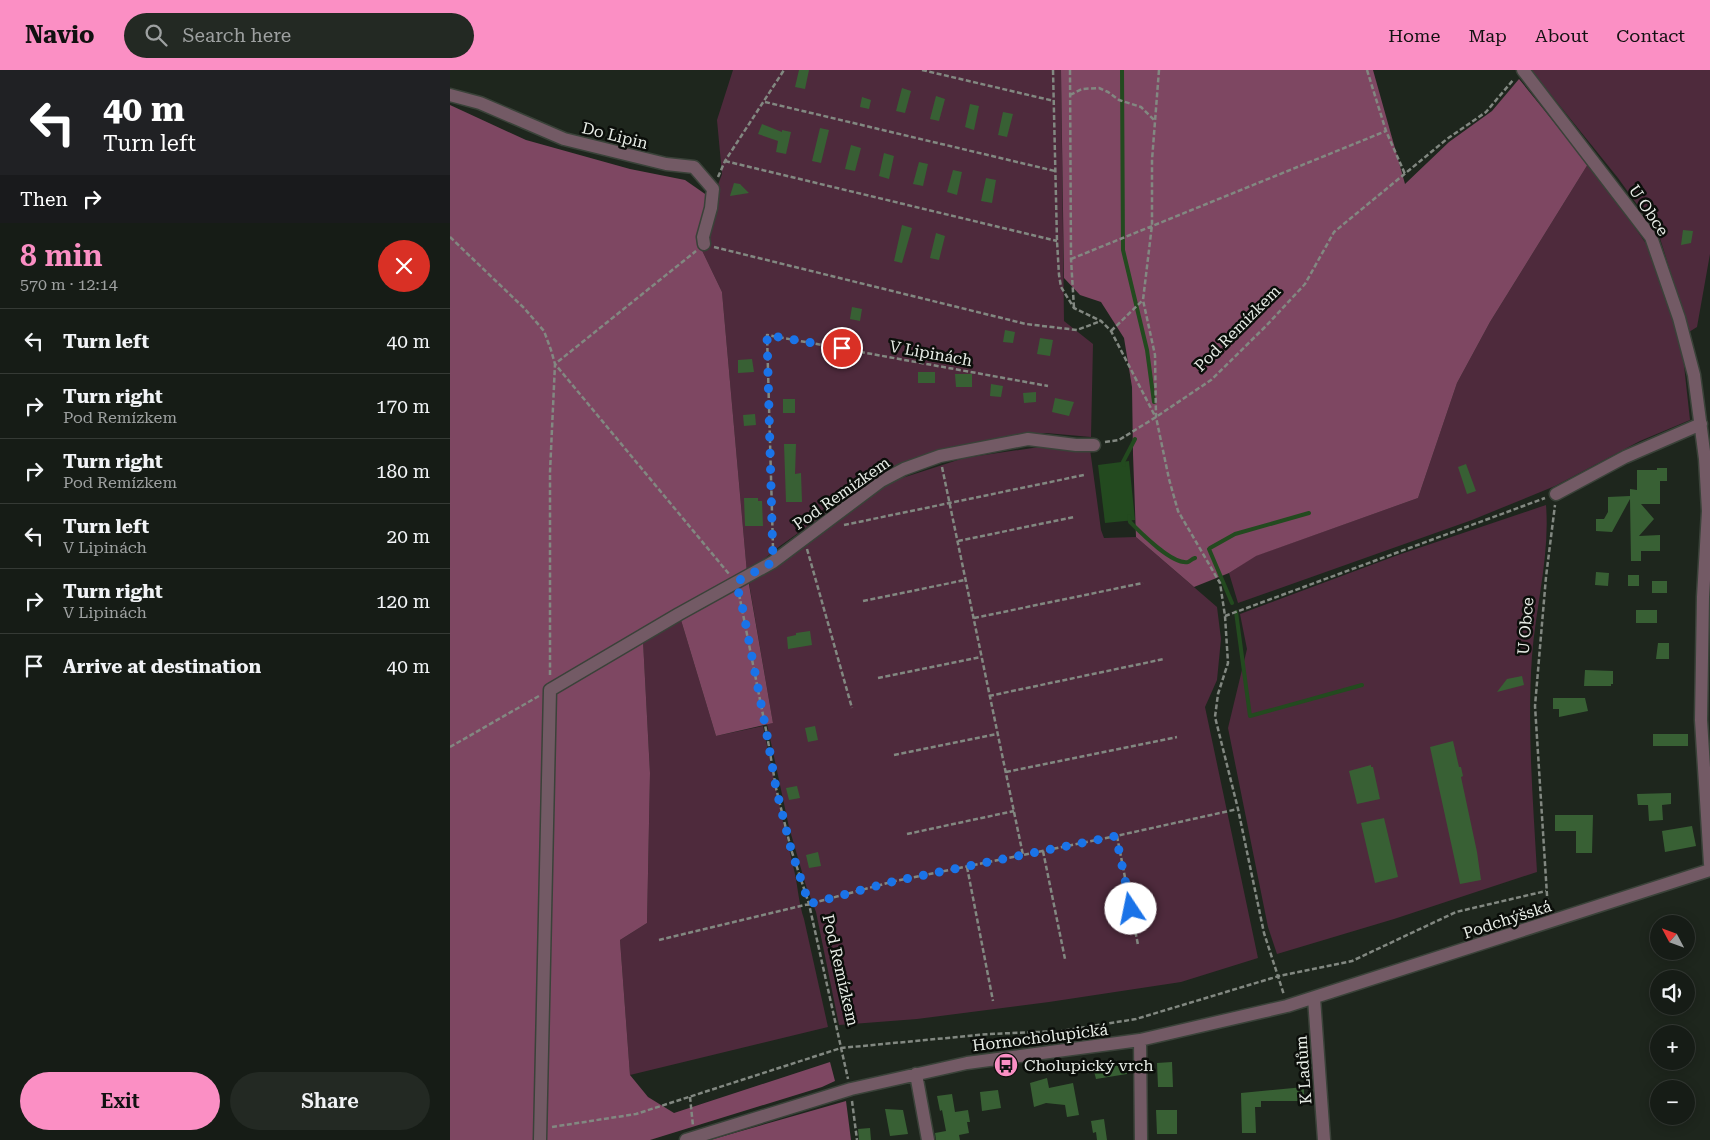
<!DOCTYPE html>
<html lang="en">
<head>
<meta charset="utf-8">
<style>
  body { margin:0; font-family:"Roboto Serif",serif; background:#232923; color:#f1f3f6; height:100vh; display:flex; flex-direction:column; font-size:19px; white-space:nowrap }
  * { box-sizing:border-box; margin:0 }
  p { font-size:16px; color:#9ea1a1 }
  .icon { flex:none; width:28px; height:28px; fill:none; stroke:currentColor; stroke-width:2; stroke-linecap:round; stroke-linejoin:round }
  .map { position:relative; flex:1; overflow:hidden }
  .sheet { display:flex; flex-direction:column; background:#161c16; width:450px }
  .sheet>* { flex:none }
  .top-card { background:#202124; color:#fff; overflow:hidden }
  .needle { width:32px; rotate:311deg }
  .tools { position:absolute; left:1200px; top:845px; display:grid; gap:10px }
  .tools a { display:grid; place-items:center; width:45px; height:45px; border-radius:50%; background:#161c16; box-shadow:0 2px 12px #0003,0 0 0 1px #353a35; font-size:25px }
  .pin { position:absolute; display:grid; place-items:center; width:42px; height:42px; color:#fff; margin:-21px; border:2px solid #fff; border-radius:50%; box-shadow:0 1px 5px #0007 }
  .me { position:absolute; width:55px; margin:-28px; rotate:349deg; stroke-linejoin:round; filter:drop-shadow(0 0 4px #0008) }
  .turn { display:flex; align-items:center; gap:18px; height:105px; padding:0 20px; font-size:22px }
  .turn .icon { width:65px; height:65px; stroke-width:2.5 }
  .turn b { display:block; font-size:35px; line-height:42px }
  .then { display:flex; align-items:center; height:48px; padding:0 20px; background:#0003; gap:10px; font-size:19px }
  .round { display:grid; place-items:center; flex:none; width:52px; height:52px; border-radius:26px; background:#232923 }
  .summary { display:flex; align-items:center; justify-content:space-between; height:85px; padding:0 20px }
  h1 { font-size:30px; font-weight:600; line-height:38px; color:#fb8fc4 }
  .button { display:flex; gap:10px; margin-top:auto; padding:10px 20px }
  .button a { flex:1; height:58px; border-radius:30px; background:#fb8fc4; color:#111; font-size:20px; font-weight:600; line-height:58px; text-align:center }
  .button a+a { background:#232923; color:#f1f3f6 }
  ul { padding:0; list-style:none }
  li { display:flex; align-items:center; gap:15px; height:65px; padding:0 20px; border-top:1px solid #353a35 }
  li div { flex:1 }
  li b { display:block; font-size:19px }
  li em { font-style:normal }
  header { display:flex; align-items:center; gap:30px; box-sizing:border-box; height:70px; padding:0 25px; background:#fb8fc4; color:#111 }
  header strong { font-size:24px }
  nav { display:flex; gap:28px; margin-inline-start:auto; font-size:18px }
  .search { width:350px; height:45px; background:#232923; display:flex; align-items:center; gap:12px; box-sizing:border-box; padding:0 18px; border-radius:28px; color:#9ea1a1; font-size:19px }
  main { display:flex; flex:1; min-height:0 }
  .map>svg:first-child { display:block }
  .green { fill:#4e2a3c }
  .forest { fill:#7e4762 }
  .water { fill:#234a1f }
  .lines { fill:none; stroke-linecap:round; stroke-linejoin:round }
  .stream { stroke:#234a1f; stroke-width:4 }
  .building { fill:#386034 }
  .minor-casing { stroke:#3a4239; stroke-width:15 }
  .path { stroke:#828881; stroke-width:2.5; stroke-dasharray:5 2.5; stroke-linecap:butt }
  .minor { stroke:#735a65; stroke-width:12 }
  .route { stroke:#1a73e8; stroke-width:9; stroke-dasharray:0 16.2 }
  .labels { text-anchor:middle; stroke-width:5; stroke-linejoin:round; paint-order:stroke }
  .street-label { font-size:16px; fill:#e8ede7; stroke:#0b0e0a }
  .poi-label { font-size:16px; fill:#e8ede7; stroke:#0b0e0a; text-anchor:start }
</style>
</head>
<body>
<header>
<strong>Navio</strong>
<div class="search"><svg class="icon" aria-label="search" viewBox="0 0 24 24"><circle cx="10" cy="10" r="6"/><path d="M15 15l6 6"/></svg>Search here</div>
<nav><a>Home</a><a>Map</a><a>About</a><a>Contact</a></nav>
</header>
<main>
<section class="sheet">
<div class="top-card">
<div class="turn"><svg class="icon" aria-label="left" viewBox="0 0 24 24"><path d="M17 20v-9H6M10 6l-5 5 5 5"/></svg><div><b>40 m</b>Turn left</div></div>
<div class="then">Then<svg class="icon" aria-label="right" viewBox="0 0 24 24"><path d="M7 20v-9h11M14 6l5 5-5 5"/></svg></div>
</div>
<div class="summary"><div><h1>8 min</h1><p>570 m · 12:14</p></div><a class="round" style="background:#d93025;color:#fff"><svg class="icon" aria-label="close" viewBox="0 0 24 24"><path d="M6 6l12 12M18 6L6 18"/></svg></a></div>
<ul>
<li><svg class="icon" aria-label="left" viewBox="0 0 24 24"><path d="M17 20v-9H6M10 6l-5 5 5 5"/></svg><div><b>Turn left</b></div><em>40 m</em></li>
<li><svg class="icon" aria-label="right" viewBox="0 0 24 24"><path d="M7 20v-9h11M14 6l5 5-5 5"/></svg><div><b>Turn right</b><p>Pod Remízkem</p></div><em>170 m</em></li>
<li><svg class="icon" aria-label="right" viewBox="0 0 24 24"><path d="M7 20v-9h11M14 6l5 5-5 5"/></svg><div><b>Turn right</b><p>Pod Remízkem</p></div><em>180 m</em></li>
<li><svg class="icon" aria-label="left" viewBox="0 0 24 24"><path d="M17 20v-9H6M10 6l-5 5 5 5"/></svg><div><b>Turn left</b><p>V Lipinách</p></div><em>20 m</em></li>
<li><svg class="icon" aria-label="right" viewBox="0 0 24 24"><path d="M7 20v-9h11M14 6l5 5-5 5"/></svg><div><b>Turn right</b><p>V Lipinách</p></div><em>120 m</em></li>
<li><svg class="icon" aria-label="arrive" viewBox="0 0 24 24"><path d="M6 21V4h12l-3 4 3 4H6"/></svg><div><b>Arrive at destination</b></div><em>40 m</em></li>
</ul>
<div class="button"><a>Exit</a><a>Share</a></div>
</section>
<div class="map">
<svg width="1260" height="1070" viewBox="0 0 1260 1070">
  <rect width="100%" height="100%" fill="#1e261d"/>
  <!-- green -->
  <path class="green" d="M283 0H611L614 251 643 274 641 367 596 363 547 368 491 379 434 402 330 476 297 503 272 222 247 170 272 104 267 50Z
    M1081 0H1260V184L1247 257 1239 262 1209 165 1168 108Z
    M1138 94 1168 133 1201 181 1231 268 1240 350 1190 371 1105 416 1022 450 788 533 779 503 805 486 968 428 1007 313 1040 252Z
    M596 376 640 379 651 460 654 468 686 467 767 537 771 569 767 610 755 637 808 888 731 912 599 932 467 949 389 955 366 842 356 816 339 757 317 654 323 653 299 513 334 491 428 420 446 410 514 388Z
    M1096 435C1100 485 1086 535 1082 586 1077 658 1083 730 1087 802L944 849 827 884 818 857 778 658 797 579 790 544 948 485Z
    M231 550 266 666 313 656C323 705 333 754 345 804 348 819 349 834 354 849L378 957 180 1005 170 870 197 853 200 703 193 571Z"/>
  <!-- forest -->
  <path class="forest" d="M611 0H923L955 114 999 72 1042 41 1069 9 1138 94 1040 252 1007 313 968 428 806 486 779 503 744 517 686 467 683 384 682 317 674 268 651 232 630 225 614 208Z
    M0 35 76 70 180 99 235 110 258 126 247 170 272 222 297 503 323 653 266 666 231 550 193 571 200 703 197 853 170 870 180 1005 198 1027 224 1043 380 992 385 1011 372 1017 200 1070H0Z
    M396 1031 401 1070H260Z"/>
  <!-- water -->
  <path class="water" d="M679 391 685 450 655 453 648 395Z"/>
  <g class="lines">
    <!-- stream -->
    <path class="stream" d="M672 0 673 180 697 280 704 332
      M674 395 673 392 685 369
      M679 446 680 452C690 462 722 495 738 492 740 491 742 489 745 488
      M760 478 785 464 859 443
      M759 479 782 533
      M786 542 800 646 912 615"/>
  </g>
  <!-- building -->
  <path class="building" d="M349 0H359L355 19 345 17Z
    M452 18 461 21 455 43 446 41Z
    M486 26 495 29 489 51 480 49Z
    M412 27 421 30 419 39 410 37Z
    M520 34 529 36 524 60 515 57Z
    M553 42 563 44 557 67 548 65Z
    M312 54 332 62V60L341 62 336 84 326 82 328 71 308 64Z
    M370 58 379 60 371 93 362 91Z
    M401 75 411 78 405 101 395 99Z
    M434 83 444 86 439 109 429 106Z
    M469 92 478 94 473 116 463 114Z
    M503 100 512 102 507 125 497 122Z
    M536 108 546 110 542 133 531 131Z
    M284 113 290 114 299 123 280 126Z
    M452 155 462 158 452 193 444 191Z
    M1233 160 1243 161 1241 173 1231 175Z
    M486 163 495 166 489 190 480 188Z
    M402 237 412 239 410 251 400 249Z
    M555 260 565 262 563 273 553 272Z
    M590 268 603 270 600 286 587 284Z
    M302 289 304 302 288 303V290Z
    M468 302H485V313H468Z
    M505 304H522V317H506Z
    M541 314 553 316 551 327 540 326Z
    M586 322V332L574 333 573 323Z
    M605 328 624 332 619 346 602 342Z
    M333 329H345V343H333Z
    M305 344 306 355 294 356 293 345Z
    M334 374H346L345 404 351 403 352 432H336Z
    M1016 394 1026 421 1017 424 1008 397Z
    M1207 398H1217V411H1210V434H1191L1204 449 1189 466 1210 465V481H1191V491H1181L1180 429 1162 462 1146 461V449H1154L1158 442V427L1180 426V419L1187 420V400H1207Z
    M294 428H308V431H312L313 456H295Z
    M1146 502 1159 503 1158 516 1145 515Z
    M1178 505H1189V516H1178Z
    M1202 511H1217V523H1202Z
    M1186 540H1207V553H1186Z
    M360 561 362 575 338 579 337 567 346 565V563Z
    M1208 573H1219V589H1206Z
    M1135 600 1163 601V614H1161V616H1134Z
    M1072 606 1074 615 1047 622 1057 609Z
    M1103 628H1135L1138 641 1109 647V639H1103Z
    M365 656 368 670 358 672 355 658Z
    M1203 664H1238V676H1203Z
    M1003 671 1009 697H1011L1013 706 1011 707 1027 782 1031 810 1010 814 980 677Z
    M921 695V697H923L930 729 907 734 899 701Z
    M347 716 350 728 339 730 336 718Z
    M1221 723V734L1212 735 1213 750 1199 751 1198 735H1188L1187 724Z
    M1105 745H1143L1142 783H1126V761H1105Z
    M934 748 948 807 925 813 911 753Z
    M1242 756 1246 776 1215 782 1212 761Z
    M368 782 371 796 359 798 356 785Z
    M675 991 677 1004 646 1009 643 997Z
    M722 992 723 1017H708L707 993Z
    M597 1008 599 1018 623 1013 629 1045 617 1047 615 1035 596 1033 584 1037 580 1013Z
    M854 1017V1031H811V1037H805L806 1063H792L791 1023Z
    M548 1020 551 1038 532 1041 530 1022Z
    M502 1024 505 1042 518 1040 520 1052H517L519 1063 509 1065 510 1070H486L485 1063 496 1061 492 1040 490 1041 487 1026Z
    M435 1039 453 1040 458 1064 440 1066Z
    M706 1040H727V1064H707Z
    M654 1049 657 1070H647L646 1062 643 1063 641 1051Z
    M420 1058 421 1070H409L408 1059Z"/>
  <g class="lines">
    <!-- minor casing -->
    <g class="minor-casing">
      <path id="minor" d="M1073 0 1201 167 1229 248 1244 305 1255 389 1258 441 1253 527 1251 650 1260 794
        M0 25 30 33 114 69 216 94 244 97 263 119 261 138 253 167 254 174
        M1106 424 1175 387 1251 354
        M864 928 874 1070
        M690 970 691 1070
        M466 1004 478 1070
        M90 1070 100 620 229 544 323 492 431 411 454 399 490 386 578 369 626 375H644
        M236 1070 401 1019 517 993 690 970 837 936 1260 800"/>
    </g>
    <!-- path -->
    <path class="path" d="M472 0 604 31
      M603 0 607 171 609 205 611 217 624 238 651 251 661 261 705 346
      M620 0 621 189 624 238
      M709 0 702 90V155L693 230 705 285 706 347 719 409 728 441 770 513 775 546 778 593 768 624 765 647 788 739 814 863 834 925
      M917 0 936 61 955 104
      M620 25 632 19 649 18 658 22 669 30 691 37 705 51
      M315 32 605 101
      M275 91 607 171
      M268 107 275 91 334 0
      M0 167 74 238 94 261 101 280 105 294 279 504
      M264 177 576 254 627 260 651 251
      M621 189 936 61
      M661 261 693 230
      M655 372 669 370 706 347 761 310 816 256 855 214 884 162 997 69 1036 42 1064 9
      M492 397 573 785
      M394 455 634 405
      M508 471 624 447
      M323 478 317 265 598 316
      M357 479 402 638
      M289 524 317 665 326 718 341 779 359 834 398 1009
      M413 531 515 510
      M775 546 1095 428
      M524 548 693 513
      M100 605V402L105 294 246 181
      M428 608 531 587
      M539 626 714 589
      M0 677 89 626
      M444 685 547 664
      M556 702 727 667
      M457 764 564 741
      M667 766 688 875
      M593 781 615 889
      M517 797 543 931
      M1098 841 1085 636 1096 507 1105 435
      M209 870 359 834 445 811 666 766 788 739
      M240 1027 243 1056
      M402 1031 407 1070
      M102 1057 186 1044 391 978 539 964 611 961 686 949 829 906 902 891 1006 842 1096 821"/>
    <!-- minor -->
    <use href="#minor" class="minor"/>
  </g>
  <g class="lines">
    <!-- route -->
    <path class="route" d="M392 278 317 265 323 492 286 512 293 540 317 665 326 718 341 779 359 834 445 811 666 766 681 839"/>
  </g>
  <!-- icons -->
  <defs>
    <g id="bus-disc" transform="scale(1.25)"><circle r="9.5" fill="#fb8fc4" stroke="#0b0e0a"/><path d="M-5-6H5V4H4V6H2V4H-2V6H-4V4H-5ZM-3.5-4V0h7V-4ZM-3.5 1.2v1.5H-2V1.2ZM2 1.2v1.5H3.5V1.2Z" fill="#111"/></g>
  </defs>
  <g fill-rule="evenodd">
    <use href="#bus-disc" x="556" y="995"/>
  </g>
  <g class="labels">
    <!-- street labels -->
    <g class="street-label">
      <text transform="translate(165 65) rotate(14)" y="6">Do Lipin</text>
      <text transform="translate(1199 140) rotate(56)" y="6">U Obce</text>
      <text transform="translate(787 258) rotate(-45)" y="6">Pod Remízkem</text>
      <text transform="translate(481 283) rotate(10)" y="6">V Lipinách</text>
      <text transform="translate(391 423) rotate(-35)" y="6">Pod Remízkem</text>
      <text transform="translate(1075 556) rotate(-85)" y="6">U Obce</text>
      <text transform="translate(1057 849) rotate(-18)" y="6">Podchýšská</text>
      <text transform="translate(391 900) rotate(77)" y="6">Pod Remízkem</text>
      <text transform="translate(590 967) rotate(-7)" y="6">Hornocholupická</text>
      <text transform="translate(853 1000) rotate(-94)" y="6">K Ladům</text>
    </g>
    <!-- poi labels -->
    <g class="poi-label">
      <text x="574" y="1001">Cholupický vrch</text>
    </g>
  </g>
</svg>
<div class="tools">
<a><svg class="needle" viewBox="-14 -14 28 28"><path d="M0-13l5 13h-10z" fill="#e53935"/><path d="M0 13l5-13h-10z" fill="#9ea1a1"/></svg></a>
<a><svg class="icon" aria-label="sound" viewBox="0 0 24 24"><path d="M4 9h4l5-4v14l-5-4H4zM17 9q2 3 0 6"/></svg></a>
<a>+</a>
<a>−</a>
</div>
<div class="pin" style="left:392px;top:278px;background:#d93025"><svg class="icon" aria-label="arrive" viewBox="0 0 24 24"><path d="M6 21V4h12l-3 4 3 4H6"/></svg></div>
<svg class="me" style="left:681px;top:839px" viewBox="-20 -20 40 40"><circle r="19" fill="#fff"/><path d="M0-13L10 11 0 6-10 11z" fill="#1a73e8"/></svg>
</div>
</main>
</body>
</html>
